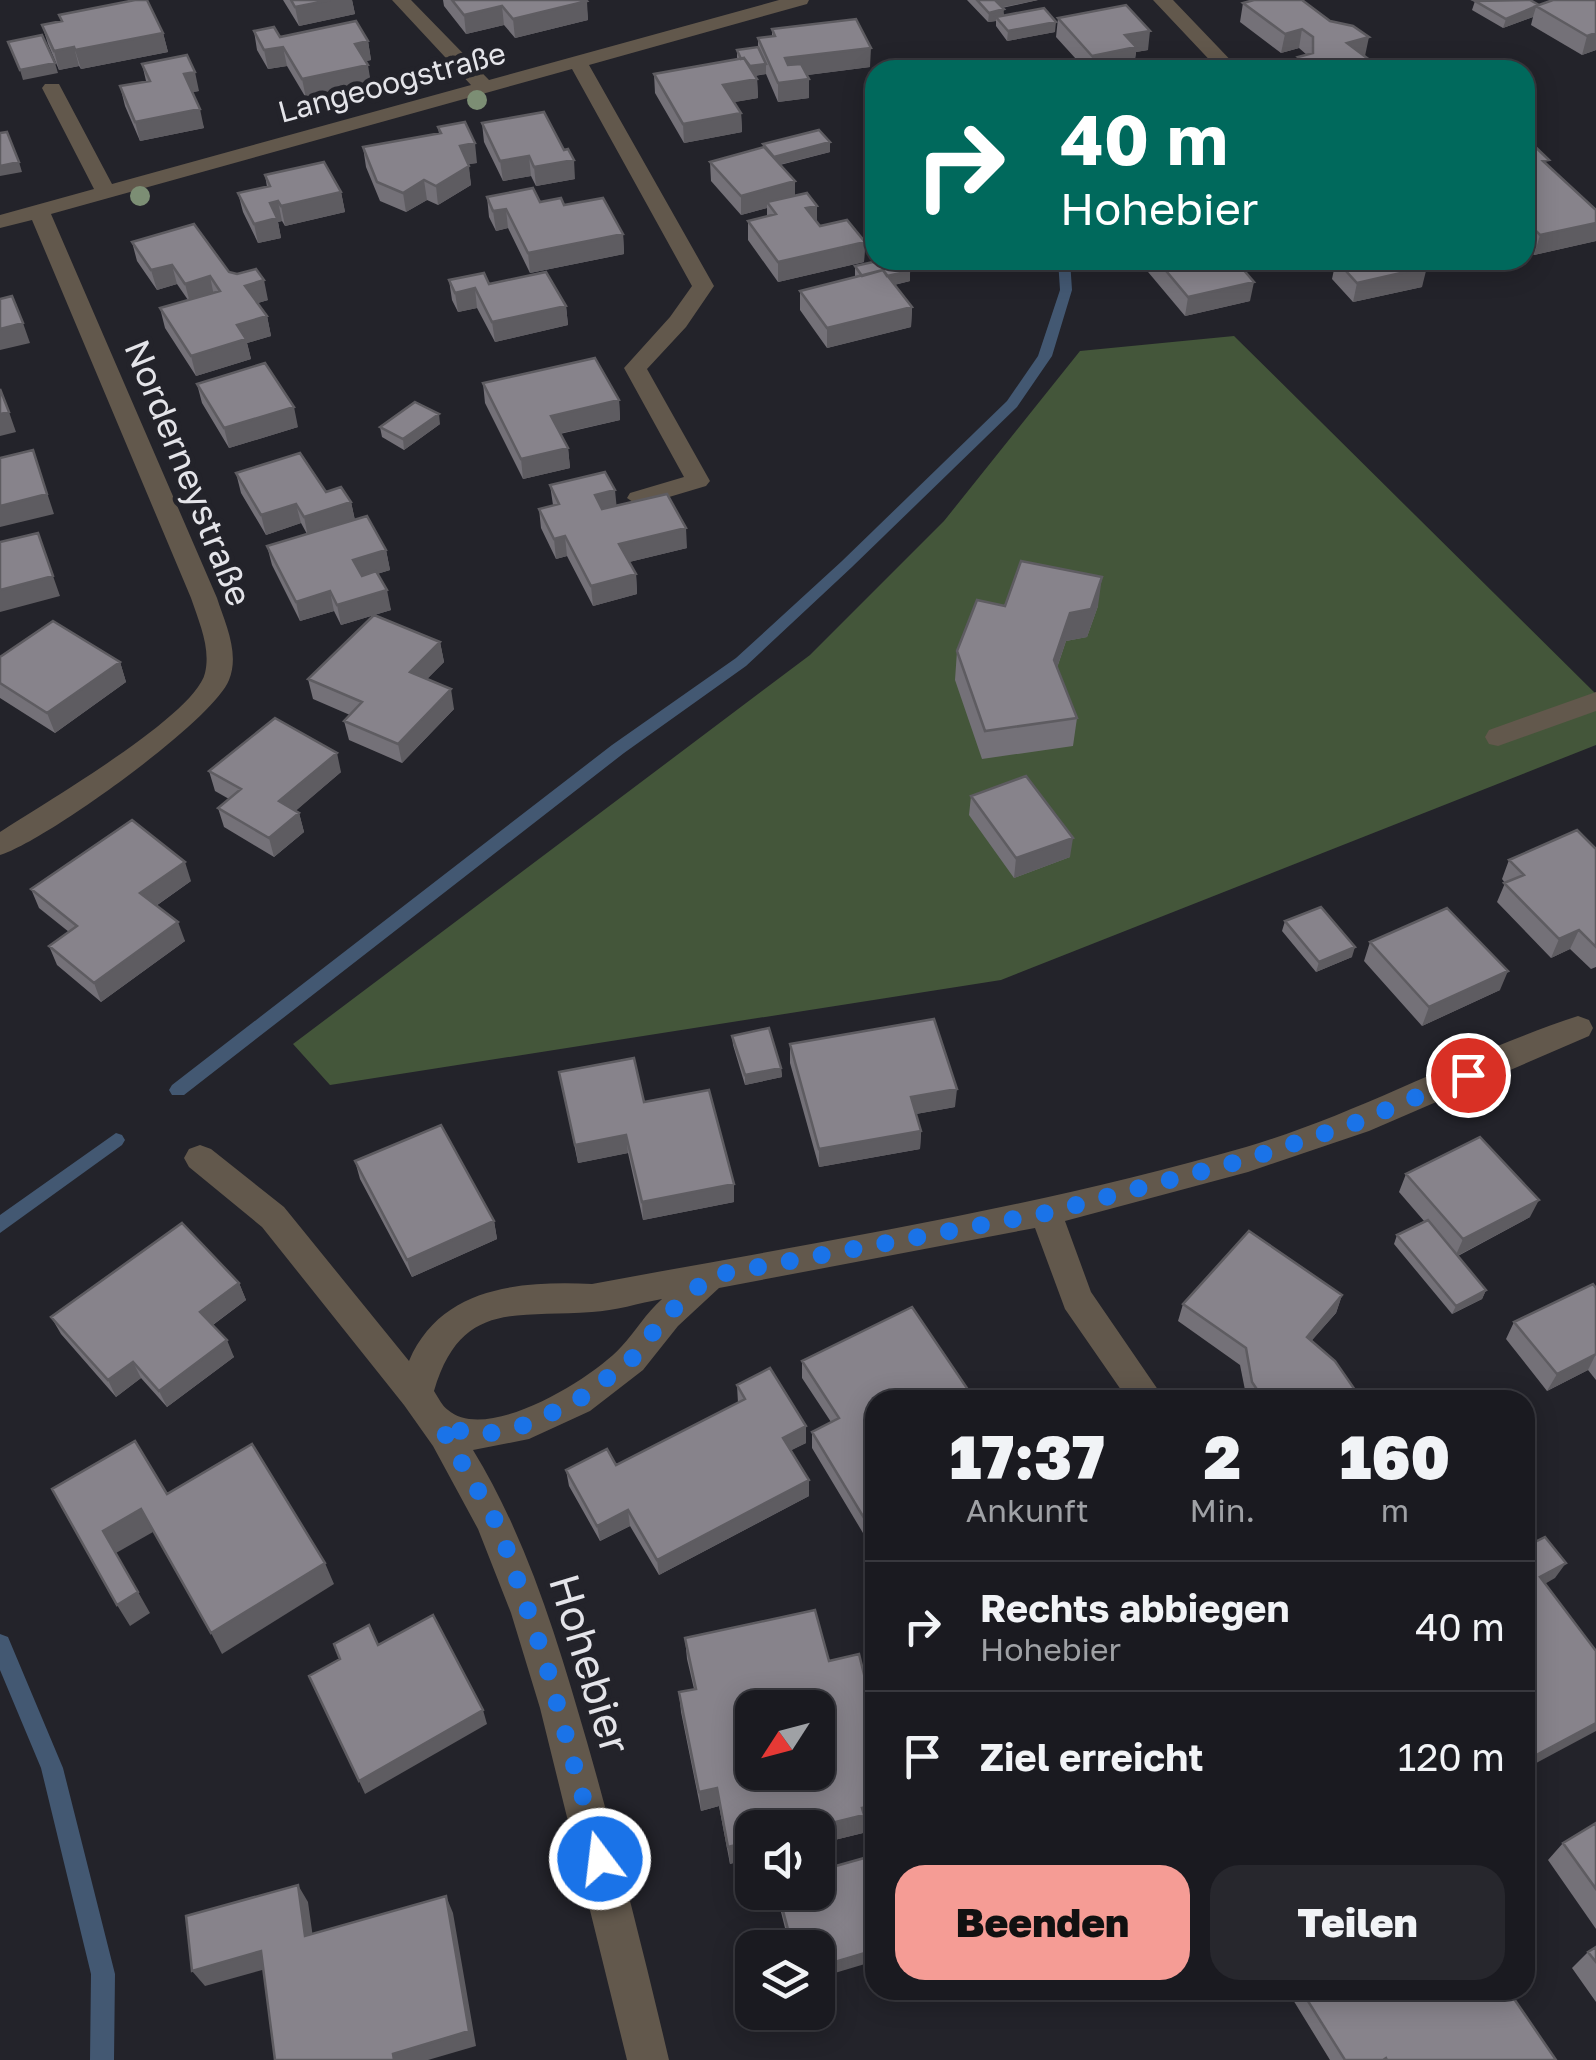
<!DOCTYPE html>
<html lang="de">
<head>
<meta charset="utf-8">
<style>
  body { margin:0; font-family:"Golos Text",sans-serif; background:#27272d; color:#f1f3f6; height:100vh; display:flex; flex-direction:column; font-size:38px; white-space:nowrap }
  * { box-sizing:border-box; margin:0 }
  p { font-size:32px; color:#9fa1a5 }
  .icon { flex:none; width:55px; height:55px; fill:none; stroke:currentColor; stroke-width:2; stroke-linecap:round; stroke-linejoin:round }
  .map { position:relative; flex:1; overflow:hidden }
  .details { position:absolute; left:865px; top:1390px; width:670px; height:610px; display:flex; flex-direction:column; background:#1a1a20; border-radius:30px; box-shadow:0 5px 25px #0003,0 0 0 2px #38383e }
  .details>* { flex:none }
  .hud { position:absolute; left:865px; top:60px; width:670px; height:210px; border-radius:30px; box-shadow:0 5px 25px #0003,0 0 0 2px #38383e; background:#00695c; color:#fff; overflow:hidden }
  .needle { width:65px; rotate:234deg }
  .fabs { position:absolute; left:735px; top:1690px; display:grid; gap:20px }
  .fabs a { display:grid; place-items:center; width:100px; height:100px; border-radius:20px; background:#1a1a20; box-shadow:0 5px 25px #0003,0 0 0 2px #38383e; font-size:50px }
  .pin { position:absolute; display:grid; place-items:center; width:85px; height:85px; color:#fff; margin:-42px; border:5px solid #fff; border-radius:50%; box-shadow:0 2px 10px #0007 }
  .me { position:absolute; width:110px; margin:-55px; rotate:345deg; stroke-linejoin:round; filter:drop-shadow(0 0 8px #0008) }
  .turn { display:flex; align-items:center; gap:35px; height:210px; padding:0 30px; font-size:45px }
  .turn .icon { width:130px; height:130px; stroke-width:2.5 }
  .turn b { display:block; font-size:70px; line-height:85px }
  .eta { display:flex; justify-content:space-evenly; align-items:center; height:170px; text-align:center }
  .eta b { font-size:60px; font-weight:800; line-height:70px }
  .button { display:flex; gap:20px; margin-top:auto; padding:20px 30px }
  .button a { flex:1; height:115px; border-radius:30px; background:#f59c95; color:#111; font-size:40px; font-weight:800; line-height:115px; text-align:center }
  .button a+a { background:#27272d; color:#f1f3f6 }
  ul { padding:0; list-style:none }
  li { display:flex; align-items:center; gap:30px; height:130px; padding:0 30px; border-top:2px solid #38383e }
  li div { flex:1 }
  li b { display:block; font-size:38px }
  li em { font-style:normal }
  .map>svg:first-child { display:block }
  .forest { fill:#44563a }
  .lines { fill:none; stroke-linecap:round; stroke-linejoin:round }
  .stream { fill:#435872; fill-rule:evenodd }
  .minor { fill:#62584c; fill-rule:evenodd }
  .tree { fill:#7c8e74 }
  .wall { fill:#747178 }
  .shaded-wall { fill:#5e5c61 }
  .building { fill:#87838b; stroke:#5e5c61; stroke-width:2.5; fill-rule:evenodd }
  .route { stroke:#1a73e8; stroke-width:18; stroke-dasharray:0 32.4 }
  .labels { text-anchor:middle; stroke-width:10; stroke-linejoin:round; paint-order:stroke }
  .far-street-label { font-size:30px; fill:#e4e4e9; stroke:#23232a }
  .street-label { font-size:35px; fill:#e4e4e9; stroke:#23232a }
  .near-street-label { font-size:42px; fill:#e4e4e9; stroke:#23232a }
</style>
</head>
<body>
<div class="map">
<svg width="1596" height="2060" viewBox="0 0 1596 2060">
  <rect width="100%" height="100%" fill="#23232a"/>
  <!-- forest -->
  <path class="forest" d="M1234 336 1596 694V745L1001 980 330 1085 293 1044 810 655 944 521 1080 351Z"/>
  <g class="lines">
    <!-- stream -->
    <path class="stream" d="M1058 260H1070L1072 290 1052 356 1017 407 852 567 746 666 624 753 184 1095H172L169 1090 172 1085 612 745 736 658 842 561 1007 401 1038 356 1060 290Z
      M116 1133 122 1135 125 1140 122 1145 0 1233V1215Z
      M0 1634 8 1637 63 1768 115 1974 114 2060H90L91 1974 41 1768 0 1670Z"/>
    <!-- minor -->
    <path class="minor" d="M392 0H411L489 80 779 0H809L807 4 589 65 714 286 686 327 647 369 710 481 706 486 639 506 627 498 630 493 684 477 624 368 670 317 692 286 572 69 51 214 217 598C225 623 240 653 229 680 213 721 44 842 0 855V832C41 805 195 716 205 673 211 648 199 622 191 598L32 220 0 228V215L94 189 42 88 45 84H59L112 184 471 85Z
      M1153 0H1173L1240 70H1219Z
      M1596 692V711L1498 746 1489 744 1485 737 1489 730Z
      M1578 1016 1589 1020 1593 1028 1589 1036 1369 1131 1248 1172 1065 1221 1091 1292 1165 1400H1128L1065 1309 1035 1228 719 1288 678 1326 643 1370 590 1411 529 1439 473 1450C528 1540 558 1642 587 1742 617 1847 644 1953 669 2060H627L540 1708 511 1613 478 1529 433 1446 404 1405 262 1227 189 1167 184 1158 189 1149 200 1145 211 1149 284 1207 409 1361C441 1286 521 1281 592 1284 811 1243 1032 1209 1246 1147 1361 1113 1465 1053 1578 1016ZM662 1299C646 1313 636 1331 621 1347 593 1378 487 1444 448 1410 442 1406 438 1397 434 1391 461 1300 515 1318 592 1312 615 1311 639 1303 662 1299Z"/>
  </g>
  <!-- trees -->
  <g class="tree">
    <circle cx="477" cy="100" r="10"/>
    <circle cx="140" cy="196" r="10"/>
  </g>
  <!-- wall -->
  <path class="wall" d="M283 0H352L355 14 299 26Z
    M443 0H586L588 20 515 38 504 25 466 34 444 6Z
    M967 0H1038L1002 8 1004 15 1055 32 1007 41 996 26V21L988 22Z
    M1470 0H1530L1539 5 1596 0V50L1582 55 1531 25 1533 17 1503 28 1472 10 1475 1Z
    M1243 3 1364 56 1383 70H1296L1298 57 1307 55 1299 48 1281 53 1240 22Z
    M1058 18 1148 50 1136 52 1134 66 1114 70H1086L1056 37Z
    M42 25 163 33 168 52 81 69 79 66 59 70 48 44Z
    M772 29 870 67 807 75 809 98 778 102 766 74 755 76 757 79 758 98 734 102 741 113 742 132 684 143 655 93 654 74 737 60V50L758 47V38L772 37Z
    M254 31 280 37 368 41 371 60 366 61 371 84 306 98 287 66 268 69 257 50Z
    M142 64 199 91 192 92 204 128 140 141 125 106 120 86 146 81Z
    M482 123 575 179 536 186 531 176 503 181 484 142Z
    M438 127 477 163 468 164 471 185 438 205 427 200 406 212 380 201 366 167 363 147 439 134Z
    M1525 137 1548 165 1596 210V241L1534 255 1525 246Z
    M830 142V152L780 165 795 181V196L817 206V223L820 226 865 242 864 262 778 282 748 240V221L767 216V208L741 215 711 181 710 162 763 147V144Z
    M265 175 341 192 345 212 285 226 282 221 278 222 281 238 258 243 243 212 238 193 267 187Z
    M487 197 564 205 623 234 624 254 530 273 508 228 496 231 489 217Z
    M132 242 229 272 268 300 258 303 267 316 271 336 247 343 251 359 196 376 165 328 160 308 188 300 177 284 157 290 137 261Z
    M1138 260H1235L1250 301 1185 316Z
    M1336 260 1423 263 1422 287 1353 302 1332 279Z
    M855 266 910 281 894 285 912 307 911 327 827 348 800 310V291L855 277Z
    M449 280 489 284 566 306 568 325 495 342 477 308 458 312 452 300Z
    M483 383 619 400 620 420 560 434 568 448 570 468 523 479 485 403Z
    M197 384 298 427 229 448 202 403Z
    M440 424 404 450 382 437 380 427Z
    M236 473 326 492 351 502 355 520 386 550 390 570 377 574 391 610 341 625 334 611 300 621 272 565 267 546 307 534 301 523 266 535 241 493Z
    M550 485 617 506 687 548 629 562 636 574 637 594 593 606 567 556 556 559 541 528 539 509 553 505Z
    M1005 606H1098L1087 637 1066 641 1057 668 1077 718 1073 746 982 759 955 680 957 651Z
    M440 642 444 662 427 679 454 709 402 763 349 740 344 721 350 715 313 699 308 679Z
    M0 657 120 662 126 682 55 733 0 698Z
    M209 771 341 772 295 811 299 813 304 832 274 857 224 827 218 808 229 799 215 791Z
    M971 796 1070 857 1014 878 969 815Z
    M1596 849V967L1591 969 1570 949 1551 958 1497 902 1505 883 1502 879 1509 860Z
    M191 881 156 906 185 941 101 1002 57 965 49 946 69 932 39 908 31 889Z
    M1285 921 1352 957 1316 972 1282 931Z
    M1370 942 1500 990 1422 1026 1364 961Z
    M732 1036 781 1068 782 1077 745 1085 733 1045Z
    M790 1044 955 1107 916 1114 921 1131 920 1149 819 1167 790 1063Z
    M559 1072 644 1102 734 1184V1202L643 1220 628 1153 578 1163Z
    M355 1161 494 1221 497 1239 412 1277 360 1179Z
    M1406 1174 1530 1217 1458 1256 1486 1290 1482 1299 1452 1314 1394 1244 1397 1235 1424 1221 1399 1192Z
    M239 1283 246 1300 213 1325 234 1357 167 1407 141 1378 116 1397 61 1334 51 1317Z
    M1596 1288V1380L1588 1370 1547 1391 1506 1339 1514 1322Z
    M1342 1295 1336 1313 1311 1341 1362 1400H1247L1240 1365 1178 1321 1183 1304Z
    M802 1361 875 1400V1553L812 1448V1432L831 1422 802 1378Z
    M737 1385 806 1443 791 1450 809 1496 659 1575 630 1526 600 1541 569 1486 566 1470 616 1465 738 1403Z
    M685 1638 829 1661 875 1719V1823L863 1826V1833L818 1844V1828L730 1864 719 1806 701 1811 681 1712 679 1692 694 1689 687 1659Z
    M1596 1823V1929L1548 1860 1563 1843Z
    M776 1892H818V1948H790Z
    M1596 1947V2002L1572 1968 1588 1952Z
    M1287 1990H1397L1401 1996 1556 2060H1330Z"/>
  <!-- shaded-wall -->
  <path class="shaded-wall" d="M330 0H352L355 14 299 26 295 7Z
    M995 0H1038L994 9Z
    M587 1 588 20 515 38 513 19Z
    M502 6 504 25 466 34 464 15Z
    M1536 7 1533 17 1503 28 1506 19Z
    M1004 9 1003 19 996 17V21L988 22 989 13Z
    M1056 22 1055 32 1007 41 1008 31Z
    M1302 29 1299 48 1281 53 1285 34Z
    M1150 31 1148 50 1136 52 1134 66 1114 70H1091L1092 56 1125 35Z
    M163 33 168 52 81 69 75 50Z
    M1596 33V50L1582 55 1587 36Z
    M1369 37 1365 56 1347 43Z
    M368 41 371 60 358 63 355 44Z
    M74 47 79 66 59 70 54 51Z
    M283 47 287 66 268 69 264 50Z
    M871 48 870 67 785 78V58Z
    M55 63 58 73 23 80 20 70Z
    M766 64V74L745 77 744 67Z
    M368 65 371 84 306 98 302 79Z
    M195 72 199 91 189 93 184 74Z
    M757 79 758 98 724 104 723 85Z
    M809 79V98L778 102V83Z
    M200 109 204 128 140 141 135 122Z
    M741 113 742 132 684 143 683 124Z
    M830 142V152L774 166V157Z
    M475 143 477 163 462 165 460 146Z
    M529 156 531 176 503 181 500 161Z
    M574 160 575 179 536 186 534 167Z
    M19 162 22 172 0 176V166Z
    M469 166 471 185 438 205 436 186Z
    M424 180 427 200 406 212 403 193Z
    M795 181V201L767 202V208L741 215V196Z
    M341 192 345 212 285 226 281 206Z
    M278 201 282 221 278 222 281 238 258 243 254 224 270 203Z
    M817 206V225L806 208Z
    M506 209 508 228 496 231 493 211Z
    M1596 223V241L1534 255 1540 235Z
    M623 234 624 254 530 273 528 253Z
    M865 242 864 262 778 282V262Z
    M172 265 177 284 157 290 151 270Z
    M1427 267 1422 287 1353 302 1357 283Z
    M910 271V281L866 292V282Z
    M210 276 214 296 190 303 185 284Z
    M264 280 268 300 250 305 245 286Z
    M1254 282 1250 301 1185 316 1188 297Z
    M475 288 477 308 458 312 455 293Z
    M566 306 568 325 495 342 492 322Z
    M912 307 911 327 827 348V328Z
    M267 316 271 336 247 343 251 359 196 376 191 356 237 325Z
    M23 323 30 343 0 350V329Z
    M619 400 620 420 553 435 551 416Z
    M294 407 298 427 229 448 224 428Z
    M9 412 16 432 0 436V414Z
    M439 414 440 424 404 450 403 439Z
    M568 448 570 468 523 479 521 459Z
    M33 450 54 514 0 527V506Z
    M615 490 617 510 597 515 595 495Z
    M351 502 355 521 308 537 304 517Z
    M296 504 301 523 266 535 261 515Z
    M686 528 687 548 621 564 619 544Z
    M565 536 567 556 556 559 554 539Z
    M386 550 390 570 357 580 353 560Z
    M636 574 637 594 593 606 591 586Z
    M53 576 60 596 0 612V590Z
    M1102 577 1098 606 1087 637 1066 641 1050 688 1054 660 1070 613Z
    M387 590 391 610 341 625 337 605Z
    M330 591 334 611 300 621 296 602Z
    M440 642 444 662 414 692 410 672Z
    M120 662 126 682 55 733 47 713Z
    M451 689 454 709 402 763 398 744Z
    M337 753 341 772 284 821 279 801Z
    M299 813 304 832 274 857 269 838Z
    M1073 838 1070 857 1014 878 1016 858Z
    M185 862 191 881 147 912 140 893Z
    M178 922 185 941 101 1002 94 983Z
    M1579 930 1570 949 1551 958 1559 939Z
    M1355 947 1352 957 1316 972 1319 962Z
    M1508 971 1500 990 1422 1026 1429 1007Z
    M781 1068 782 1077 745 1085V1075Z
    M957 1089 955 1107 910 1115 911 1097Z
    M921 1131 920 1149 819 1167V1149Z
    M626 1135 628 1153 578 1163 575 1145Z
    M734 1184V1202L643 1220 642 1202Z
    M1539 1200 1530 1217 1455 1257 1463 1239Z
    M494 1221 497 1239 412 1277 407 1260Z
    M239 1283 246 1300 207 1329 200 1312Z
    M1486 1290 1482 1299 1452 1314 1456 1306Z
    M1342 1295 1336 1313 1300 1354 1307 1337Z
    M227 1340 234 1357 167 1407 159 1391Z
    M1596 1354 1588 1370 1547 1391 1557 1374Z
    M133 1362 141 1378 116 1397 108 1380Z
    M806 1426V1443L784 1454 783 1438Z
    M809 1480V1496L659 1575 657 1560Z
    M141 1509 153 1532 116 1553 150 1613 130 1626 117 1605 103 1531Z
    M628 1510 630 1526 600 1541 597 1526Z
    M325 1563 334 1584 222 1654 211 1633Z
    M1566 1563 1555 1578 1531 1592 1540 1577Z
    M483 1710 487 1724 365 1794 359 1781Z
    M1596 1723V1731L1525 1769V1761Z
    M717 1788 719 1806 701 1811 699 1792Z
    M875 1805V1823L863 1826V1833L818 1844V1828H811Z
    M752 1841V1859L730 1864 728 1847Z
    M298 1885 308 1902 315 1952 305 1936Z
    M446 1896 453 1913 476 2046 428 2060H394L393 2054Z
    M875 1950V1961L818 1978V1967Z
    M261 1951 273 1967 205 1986 192 1971Z"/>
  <!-- building -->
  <path class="building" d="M135 0H147L163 33 75 50 74 47 54 51 42 25 62 21 59 15Z
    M291 0H330L295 7Z
    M452 0H586L587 1 513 19 502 6 464 15Z
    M977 0H995L1004 9 989 13Z
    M1254 0H1302L1330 21 1353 26 1369 37 1347 43 1383 70H1315L1298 57 1313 53V37L1302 29 1285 34 1243 3Z
    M1530 0 1539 5 1506 19 1475 1Z
    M1553 0H1596V33L1587 36 1536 6Z
    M1126 5 1150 31 1125 35 1136 47 1092 56 1058 18Z
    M1044 8 1056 22 1008 31 996 17Z
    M856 19 871 48 785 58 788 65 801 64 809 79 778 83 758 38 775 36 772 29Z
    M356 21 368 41 355 44 368 65 302 79 283 47 264 50 254 31 274 27 280 37Z
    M42 35 55 63 20 70 8 42Z
    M758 47 766 64 750 66 744 58 741 59 737 50Z
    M187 55 195 72 184 74 200 109 135 122 120 86 150 81 142 64Z
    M744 58 757 79 723 85 741 113 683 124 654 74Z
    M1014 64 1036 70H1010Z
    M1182 65 1187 70H1155Z
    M544 112 564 150 568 149 574 160 534 167 529 156 500 161 482 123Z
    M465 122 475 143 460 146 469 166 436 186 424 180 403 193 377 182 363 147 441 133 438 127Z
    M819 130 830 142 774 157 763 144Z
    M7 132 19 162 0 166V133Z
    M1525 137 1549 160 1543 161 1596 210V223L1540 235 1525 220Z
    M764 147 795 181 741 196 710 162Z
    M324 162 341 192 281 206 278 201 270 203 277 218 254 224 238 193 270 186 265 175Z
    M533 188 540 202 561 198 564 205 603 198 623 234 528 253 506 209 493 211 487 197Z
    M807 193 817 206 806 208 820 226 847 220 865 242 778 262 748 221 776 214 767 202Z
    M194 224 229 272 237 274 256 269 264 280 245 286 267 316 237 325 246 339 191 356 160 308 220 291 210 276 185 284 172 265 151 270 132 242Z
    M882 260H902L910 271 887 276 883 270 862 276 855 266Z
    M1157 260H1235L1254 282 1188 297Z
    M1336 260H1420L1427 267 1357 283Z
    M883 270 912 307 827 328 800 291Z
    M546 272 566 306 492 322 475 288 455 293 449 280 484 273 489 284Z
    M12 296 23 323 0 329V299Z
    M595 358 619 400 551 416 568 448 521 459 483 383Z
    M265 363 294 407 224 428 197 384Z
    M0 389 9 412 0 414Z
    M415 402 439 414 403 439 380 427Z
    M33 450 47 494 0 506V458Z
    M300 453 326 492 341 487 351 502 304 517 296 504 261 515 236 473Z
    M605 472 615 490 595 495 602 509 667 494 686 528 619 544 636 574 591 586 565 536 554 539 539 509 559 504 550 485Z
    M367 516 386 550 353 560 362 576 376 571 387 590 337 605 330 591 296 602 267 546Z
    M38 533 53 576 0 590V542Z
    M1021 561 1102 577 1091 609 1070 613 1054 660 1077 718 985 731 957 651 977 600 1005 606Z
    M374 615 440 642 410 672 451 689 398 744 344 721 362 702 308 679Z
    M53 621 120 662 47 713 0 683V657Z
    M275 718 337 753 279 801 299 813 269 838 218 808 241 789 209 771Z
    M1026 776 1073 838 1016 858 971 796Z
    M132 820 185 862 140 893 178 922 94 983 49 946 77 926 31 889Z
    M1577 830 1596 849V947L1579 930 1559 939 1504 883 1524 875 1509 860Z
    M1321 907 1355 947 1319 962 1285 921Z
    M1447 908 1508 971 1429 1007 1370 942Z
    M934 1019 957 1089 911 1097 921 1131 819 1149 790 1044Z
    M769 1028 781 1068 745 1075 732 1036Z
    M634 1058 644 1102 709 1090 734 1184 642 1202 626 1135 575 1145 559 1072Z
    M441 1125 494 1221 407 1260 355 1161Z
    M1480 1137 1539 1200 1463 1239 1406 1174Z
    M1428 1220 1486 1290 1456 1306 1397 1235Z
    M182 1223 239 1283 200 1312 227 1340 159 1391 133 1362 108 1380 51 1317Z
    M1249 1231 1342 1295 1307 1337 1335 1361 1362 1400H1264L1252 1382 1246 1348 1183 1304Z
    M1593 1284 1596 1288V1354L1557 1374 1514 1322Z
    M912 1307 975 1400H875V1453L871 1455 875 1461V1536L812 1432 839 1418 802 1361Z
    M770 1368 806 1426 783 1438 809 1480 657 1560 628 1510 597 1526 566 1470 607 1449 616 1465 745 1399 737 1385Z
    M135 1441 167 1494 252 1444 325 1563 211 1633 141 1509 103 1531 138 1592 117 1605 52 1489Z
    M1545 1537 1566 1563 1540 1577 1596 1651V1723L1525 1761V1547Z
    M815 1610 829 1661 859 1654 875 1719V1805L862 1808 864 1815 811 1828H752V1841L728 1847 717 1788 699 1792 679 1692 696 1689 685 1638ZM752 1708H818V1772H752Z
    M433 1615 483 1710 359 1781 309 1676 340 1659 334 1644 369 1625 378 1645Z
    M1596 1823V1889L1563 1843Z
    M875 1855V1950L818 1967V1948H793L778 1892H818V1871Z
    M298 1885 305 1936 446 1896 469 2031 393 2054 394 2060H275L261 1951 192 1971 186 1916Z
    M1596 1947V1962L1588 1952Z
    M1301 1990H1397L1401 1996 1411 1990H1508L1556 2060H1387L1386 2058 1383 2060H1345Z"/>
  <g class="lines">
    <!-- route -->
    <path class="route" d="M600 1859 545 1660 499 1527 440 1425 478 1436 529 1424 578 1400 631 1360 666 1316 710 1276 1046 1213 1248 1159 1358 1122 1468 1075"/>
  </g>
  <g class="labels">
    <!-- far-street labels -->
    <g class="far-street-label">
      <text transform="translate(392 83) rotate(-15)" y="10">Langeoogstraße</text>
    </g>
    <!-- street labels -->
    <g class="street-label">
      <text transform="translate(188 473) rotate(68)" y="12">Norderneystraße</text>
    </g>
    <!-- near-street labels -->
    <g class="near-street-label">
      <text transform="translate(590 1664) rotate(73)" y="15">Hohebier</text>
    </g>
  </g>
</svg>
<div class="fabs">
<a><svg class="needle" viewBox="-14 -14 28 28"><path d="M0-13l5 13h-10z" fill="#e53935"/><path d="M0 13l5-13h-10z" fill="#9fa1a5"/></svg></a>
<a><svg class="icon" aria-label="sound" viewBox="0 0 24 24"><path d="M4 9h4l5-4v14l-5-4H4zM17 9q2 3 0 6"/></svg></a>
<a><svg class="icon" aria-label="layers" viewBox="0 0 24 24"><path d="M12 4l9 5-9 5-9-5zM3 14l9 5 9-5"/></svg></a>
</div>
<div class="pin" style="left:1468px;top:1075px;background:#d93025"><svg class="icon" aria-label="arrive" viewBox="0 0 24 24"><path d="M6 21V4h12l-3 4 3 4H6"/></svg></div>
<svg class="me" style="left:600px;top:1859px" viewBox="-20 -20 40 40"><circle r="17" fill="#1a73e8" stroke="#fff" stroke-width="3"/><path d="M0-11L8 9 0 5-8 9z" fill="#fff"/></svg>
<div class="hud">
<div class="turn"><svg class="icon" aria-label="right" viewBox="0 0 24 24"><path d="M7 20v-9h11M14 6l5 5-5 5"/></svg><div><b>40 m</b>Hohebier</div></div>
</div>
<section class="details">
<div class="eta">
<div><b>17:37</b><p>Ankunft</p></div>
<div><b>2</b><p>Min.</p></div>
<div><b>160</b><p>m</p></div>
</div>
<ul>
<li><svg class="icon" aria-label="right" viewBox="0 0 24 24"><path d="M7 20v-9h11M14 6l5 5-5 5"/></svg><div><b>Rechts abbiegen</b><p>Hohebier</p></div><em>40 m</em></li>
<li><svg class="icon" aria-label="arrive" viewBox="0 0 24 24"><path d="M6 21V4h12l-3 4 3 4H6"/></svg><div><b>Ziel erreicht</b></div><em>120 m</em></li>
</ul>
<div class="button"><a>Beenden</a><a>Teilen</a></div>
</section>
</div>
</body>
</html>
